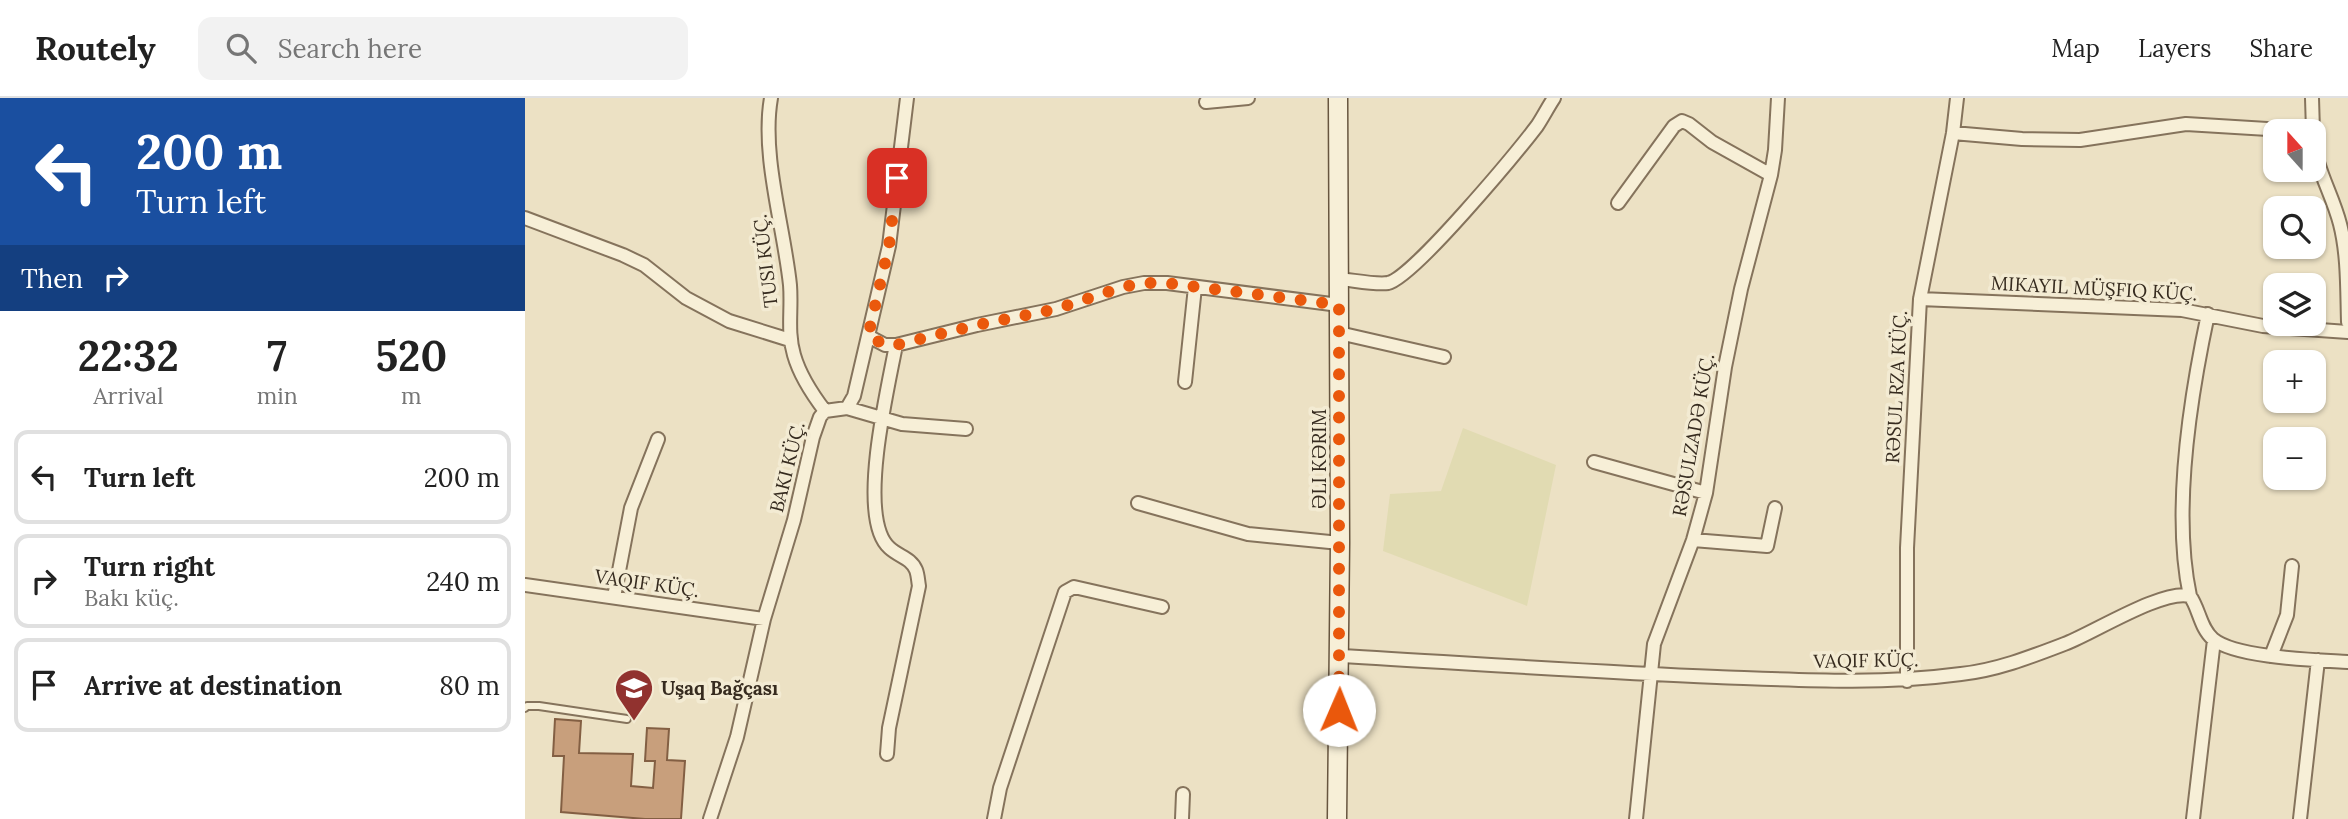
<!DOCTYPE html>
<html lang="en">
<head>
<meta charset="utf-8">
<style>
  body { margin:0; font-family:Lora,serif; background:#f2f2f2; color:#222; height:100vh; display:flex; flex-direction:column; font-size:26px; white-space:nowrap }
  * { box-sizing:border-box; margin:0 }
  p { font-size:23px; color:#767676 }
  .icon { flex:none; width:38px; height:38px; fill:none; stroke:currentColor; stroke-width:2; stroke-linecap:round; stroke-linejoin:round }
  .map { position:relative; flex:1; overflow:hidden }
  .details { display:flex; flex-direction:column; background:#fff; width:525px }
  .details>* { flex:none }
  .top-card { background:#1a4fa0; color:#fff; overflow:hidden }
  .needle { width:46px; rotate:339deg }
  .tools { position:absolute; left:1738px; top:21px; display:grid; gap:14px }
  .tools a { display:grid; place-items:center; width:63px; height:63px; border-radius:14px; background:#fff; box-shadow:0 2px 5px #0004; font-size:35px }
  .pin { position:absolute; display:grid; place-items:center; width:60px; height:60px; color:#fff; margin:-30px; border-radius:14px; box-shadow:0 4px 10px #0006 }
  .me { position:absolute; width:77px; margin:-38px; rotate:1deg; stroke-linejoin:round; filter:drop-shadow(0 0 5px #0008) }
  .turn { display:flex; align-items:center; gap:24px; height:147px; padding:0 21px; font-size:32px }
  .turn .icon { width:91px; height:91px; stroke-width:2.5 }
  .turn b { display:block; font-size:49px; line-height:60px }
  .then { display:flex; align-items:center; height:66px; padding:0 21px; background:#0003; gap:14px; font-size:26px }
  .eta { display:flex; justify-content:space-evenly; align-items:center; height:119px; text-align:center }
  .eta b { font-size:42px; font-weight:800; line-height:49px }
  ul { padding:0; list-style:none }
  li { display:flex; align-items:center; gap:21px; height:94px; margin:0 14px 10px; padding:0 7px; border:4px solid #e0e0e0; border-radius:14px }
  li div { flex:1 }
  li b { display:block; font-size:26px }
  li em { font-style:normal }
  header { display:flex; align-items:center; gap:42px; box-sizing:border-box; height:98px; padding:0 35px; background:#fff; border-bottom:2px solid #e0e0e0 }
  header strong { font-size:33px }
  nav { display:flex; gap:38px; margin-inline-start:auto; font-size:24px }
  .search { width:490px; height:63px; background:#f2f2f2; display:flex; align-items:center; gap:18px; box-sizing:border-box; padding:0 24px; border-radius:14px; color:#767676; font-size:26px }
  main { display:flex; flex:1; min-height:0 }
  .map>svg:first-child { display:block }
  .farmland { fill:#e1dbb2 }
  .building { fill:#c89f7c; stroke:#835f43; stroke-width:2 }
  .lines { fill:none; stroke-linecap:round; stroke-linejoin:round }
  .service-casing { stroke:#85735c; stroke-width:10 }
  .minor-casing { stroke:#85735c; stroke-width:16 }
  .secondary-casing { stroke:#67553f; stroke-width:21 }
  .service { stroke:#f7efd7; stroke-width:6 }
  .minor { stroke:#f7efd7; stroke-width:12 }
  .secondary { stroke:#f7efd7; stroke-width:18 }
  .route { stroke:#ea580c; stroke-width:12; stroke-dasharray:0 21.6 }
  .labels { text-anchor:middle; stroke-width:7; stroke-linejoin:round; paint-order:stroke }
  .street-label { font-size:19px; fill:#362b1f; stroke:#f3ebd3 }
  .poi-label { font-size:19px; font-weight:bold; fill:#362b1f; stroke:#f3ebd3; text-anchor:start }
</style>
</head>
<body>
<header>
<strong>Routely</strong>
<div class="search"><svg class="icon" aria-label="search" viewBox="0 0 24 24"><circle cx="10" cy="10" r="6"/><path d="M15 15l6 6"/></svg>Search here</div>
<nav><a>Map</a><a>Layers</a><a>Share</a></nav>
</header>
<main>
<section class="details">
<div class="top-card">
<div class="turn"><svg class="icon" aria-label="left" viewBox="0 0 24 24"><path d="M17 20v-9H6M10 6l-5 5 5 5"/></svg><div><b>200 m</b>Turn left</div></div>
<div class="then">Then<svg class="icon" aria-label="right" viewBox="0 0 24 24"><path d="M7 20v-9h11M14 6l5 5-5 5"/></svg></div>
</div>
<div class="eta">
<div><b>22:32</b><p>Arrival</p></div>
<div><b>7</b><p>min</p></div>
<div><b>520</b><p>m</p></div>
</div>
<ul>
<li><svg class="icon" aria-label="left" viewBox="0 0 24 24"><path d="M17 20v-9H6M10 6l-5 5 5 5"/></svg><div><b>Turn left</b></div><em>200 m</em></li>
<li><svg class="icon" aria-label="right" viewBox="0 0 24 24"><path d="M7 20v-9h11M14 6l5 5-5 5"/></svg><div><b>Turn right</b><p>Bakı küç.</p></div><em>240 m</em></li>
<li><svg class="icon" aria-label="arrive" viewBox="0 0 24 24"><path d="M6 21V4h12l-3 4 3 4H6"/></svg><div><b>Arrive at destination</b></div><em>80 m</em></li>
</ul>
</section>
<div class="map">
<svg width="1823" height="721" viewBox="0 0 1823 721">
  <rect width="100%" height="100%" fill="#ece1c4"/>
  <!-- farmland -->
  <path class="farmland" d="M938 330 1031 367 1002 508 858 453 865 396 916 393Z"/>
  <!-- building -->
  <path class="building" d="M30 621 56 623 54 655 108 656 106 688 128 690 130 663H120L122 630 144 631 142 662 160 663 156 721H120L36 714 39 658H28Z"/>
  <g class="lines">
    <!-- service casing -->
    <g class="service-casing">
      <path id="service" d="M0 610 2 608H14L102 621"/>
    </g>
    <!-- minor casing -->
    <g class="minor-casing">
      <path id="minor" d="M246 0C236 57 259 129 265 187 267 211 262 234 269 257 275 278 287 296 300 313
        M1787 0 1788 33
        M681 4 723 0
        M1428 35 1497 41 1555 42 1661 26 1775 33
        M1788 37C1790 70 1807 95 1815 126 1823 157 1822 192 1823 224
        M1093 105 1149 28 1157 23 1164 26 1187 44 1246 77
        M0 120 98 157 119 167 161 200 204 223 265 242
        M814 181C827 182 851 187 863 185 888 180 992 54 1012 28 1018 19 1023 9 1029 0
        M1395 201 1657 212 1738 228 1823 234
        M814 235 919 259
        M343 238 360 247H371L452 227 531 211 598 189 619 185H642L814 207
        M660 284 670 189
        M322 310 377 326 441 331
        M1069 364 1181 395
        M613 405 723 436 815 445
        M1168 442 1242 448 1250 410
        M0 487 239 521
        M1665 498C1647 414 1665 300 1683 216
        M89 499 106 410 133 341
        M815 558C940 565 1066 574 1192 579 1273 582 1354 587 1436 576 1473 572 1508 558 1542 545 1570 534 1638 491 1665 498 1674 510 1675 530 1688 541 1711 560 1792 562 1823 564
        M1746 558 1762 517 1767 468
        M1382 583V450L1395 201 1428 35 1432 0
        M362 656 364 630 394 488C393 483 393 477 391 472 384 455 364 460 355 435 339 391 362 294 371 247
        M185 721 212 639 239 521 269 422 288 339 295 319 300 313 322 310 329 298 364 148 382 0
        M469 721 475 690 540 494 549 489 637 509
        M657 721 658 696
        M1111 721 1129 546 1168 442 1181 395 1200 269 1216 191 1246 77 1250 52 1253 0
        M1668 721 1689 542
        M1775 721 1793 562"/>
    </g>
    <!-- secondary casing -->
    <g class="secondary-casing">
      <path id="secondary" d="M812 721 815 445 813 0"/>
    </g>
    <!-- service -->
    <use href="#service" class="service"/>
    <!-- minor -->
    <use href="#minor" class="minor"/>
    <!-- secondary -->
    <use href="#secondary" class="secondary"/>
  </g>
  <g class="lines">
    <!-- route -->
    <path class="route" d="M372 80 364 148 343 238 360 247H371L452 227 531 211 598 189 619 185H642L814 207V612"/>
  </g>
  <!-- icons -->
  <defs>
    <g id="school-pin" transform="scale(2.0125)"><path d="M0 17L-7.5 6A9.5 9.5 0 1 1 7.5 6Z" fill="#91322f" stroke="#f3ebd3"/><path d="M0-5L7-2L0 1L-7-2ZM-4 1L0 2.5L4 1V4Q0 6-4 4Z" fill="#fff"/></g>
  </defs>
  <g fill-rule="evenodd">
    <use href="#school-pin" x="109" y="590"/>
  </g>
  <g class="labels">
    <!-- street labels -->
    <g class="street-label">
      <text transform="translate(240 163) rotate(-97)" y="7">TUSI KÜÇ.</text>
      <text transform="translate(1569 190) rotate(3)" y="7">MIKAYIL MÜŞFIQ KÜÇ.</text>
      <text transform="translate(1371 289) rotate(-87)" y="7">RƏSUL RZA KÜÇ.</text>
      <text transform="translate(1168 337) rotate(-80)" y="7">RƏSULZADƏ KÜÇ.</text>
      <text transform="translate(794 361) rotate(-90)" y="7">ƏLI KƏRIM</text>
      <text transform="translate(262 369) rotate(-76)" y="7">BAKI KÜÇ.</text>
      <text transform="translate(122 485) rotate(8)" y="7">VAQIF KÜÇ.</text>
      <text transform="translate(1341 562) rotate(-1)" y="7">VAQIF KÜÇ.</text>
    </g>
    <!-- poi labels -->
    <g class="poi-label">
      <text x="136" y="597">Uşaq Bağçası</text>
    </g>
  </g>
</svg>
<div class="tools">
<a><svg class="needle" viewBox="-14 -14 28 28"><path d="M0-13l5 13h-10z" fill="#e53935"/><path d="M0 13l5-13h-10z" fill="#767676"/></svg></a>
<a><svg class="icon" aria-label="search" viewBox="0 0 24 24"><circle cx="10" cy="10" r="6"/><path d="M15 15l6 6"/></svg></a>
<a><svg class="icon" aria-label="layers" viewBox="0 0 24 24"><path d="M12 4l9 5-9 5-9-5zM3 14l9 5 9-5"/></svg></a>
<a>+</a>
<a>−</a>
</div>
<div class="pin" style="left:372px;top:80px;background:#d93025"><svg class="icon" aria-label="arrive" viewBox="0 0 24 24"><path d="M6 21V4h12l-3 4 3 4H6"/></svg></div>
<svg class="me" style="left:814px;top:612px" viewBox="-20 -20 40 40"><circle r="19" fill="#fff"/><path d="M0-13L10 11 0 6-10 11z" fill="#ea580c"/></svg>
</div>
</main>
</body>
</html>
